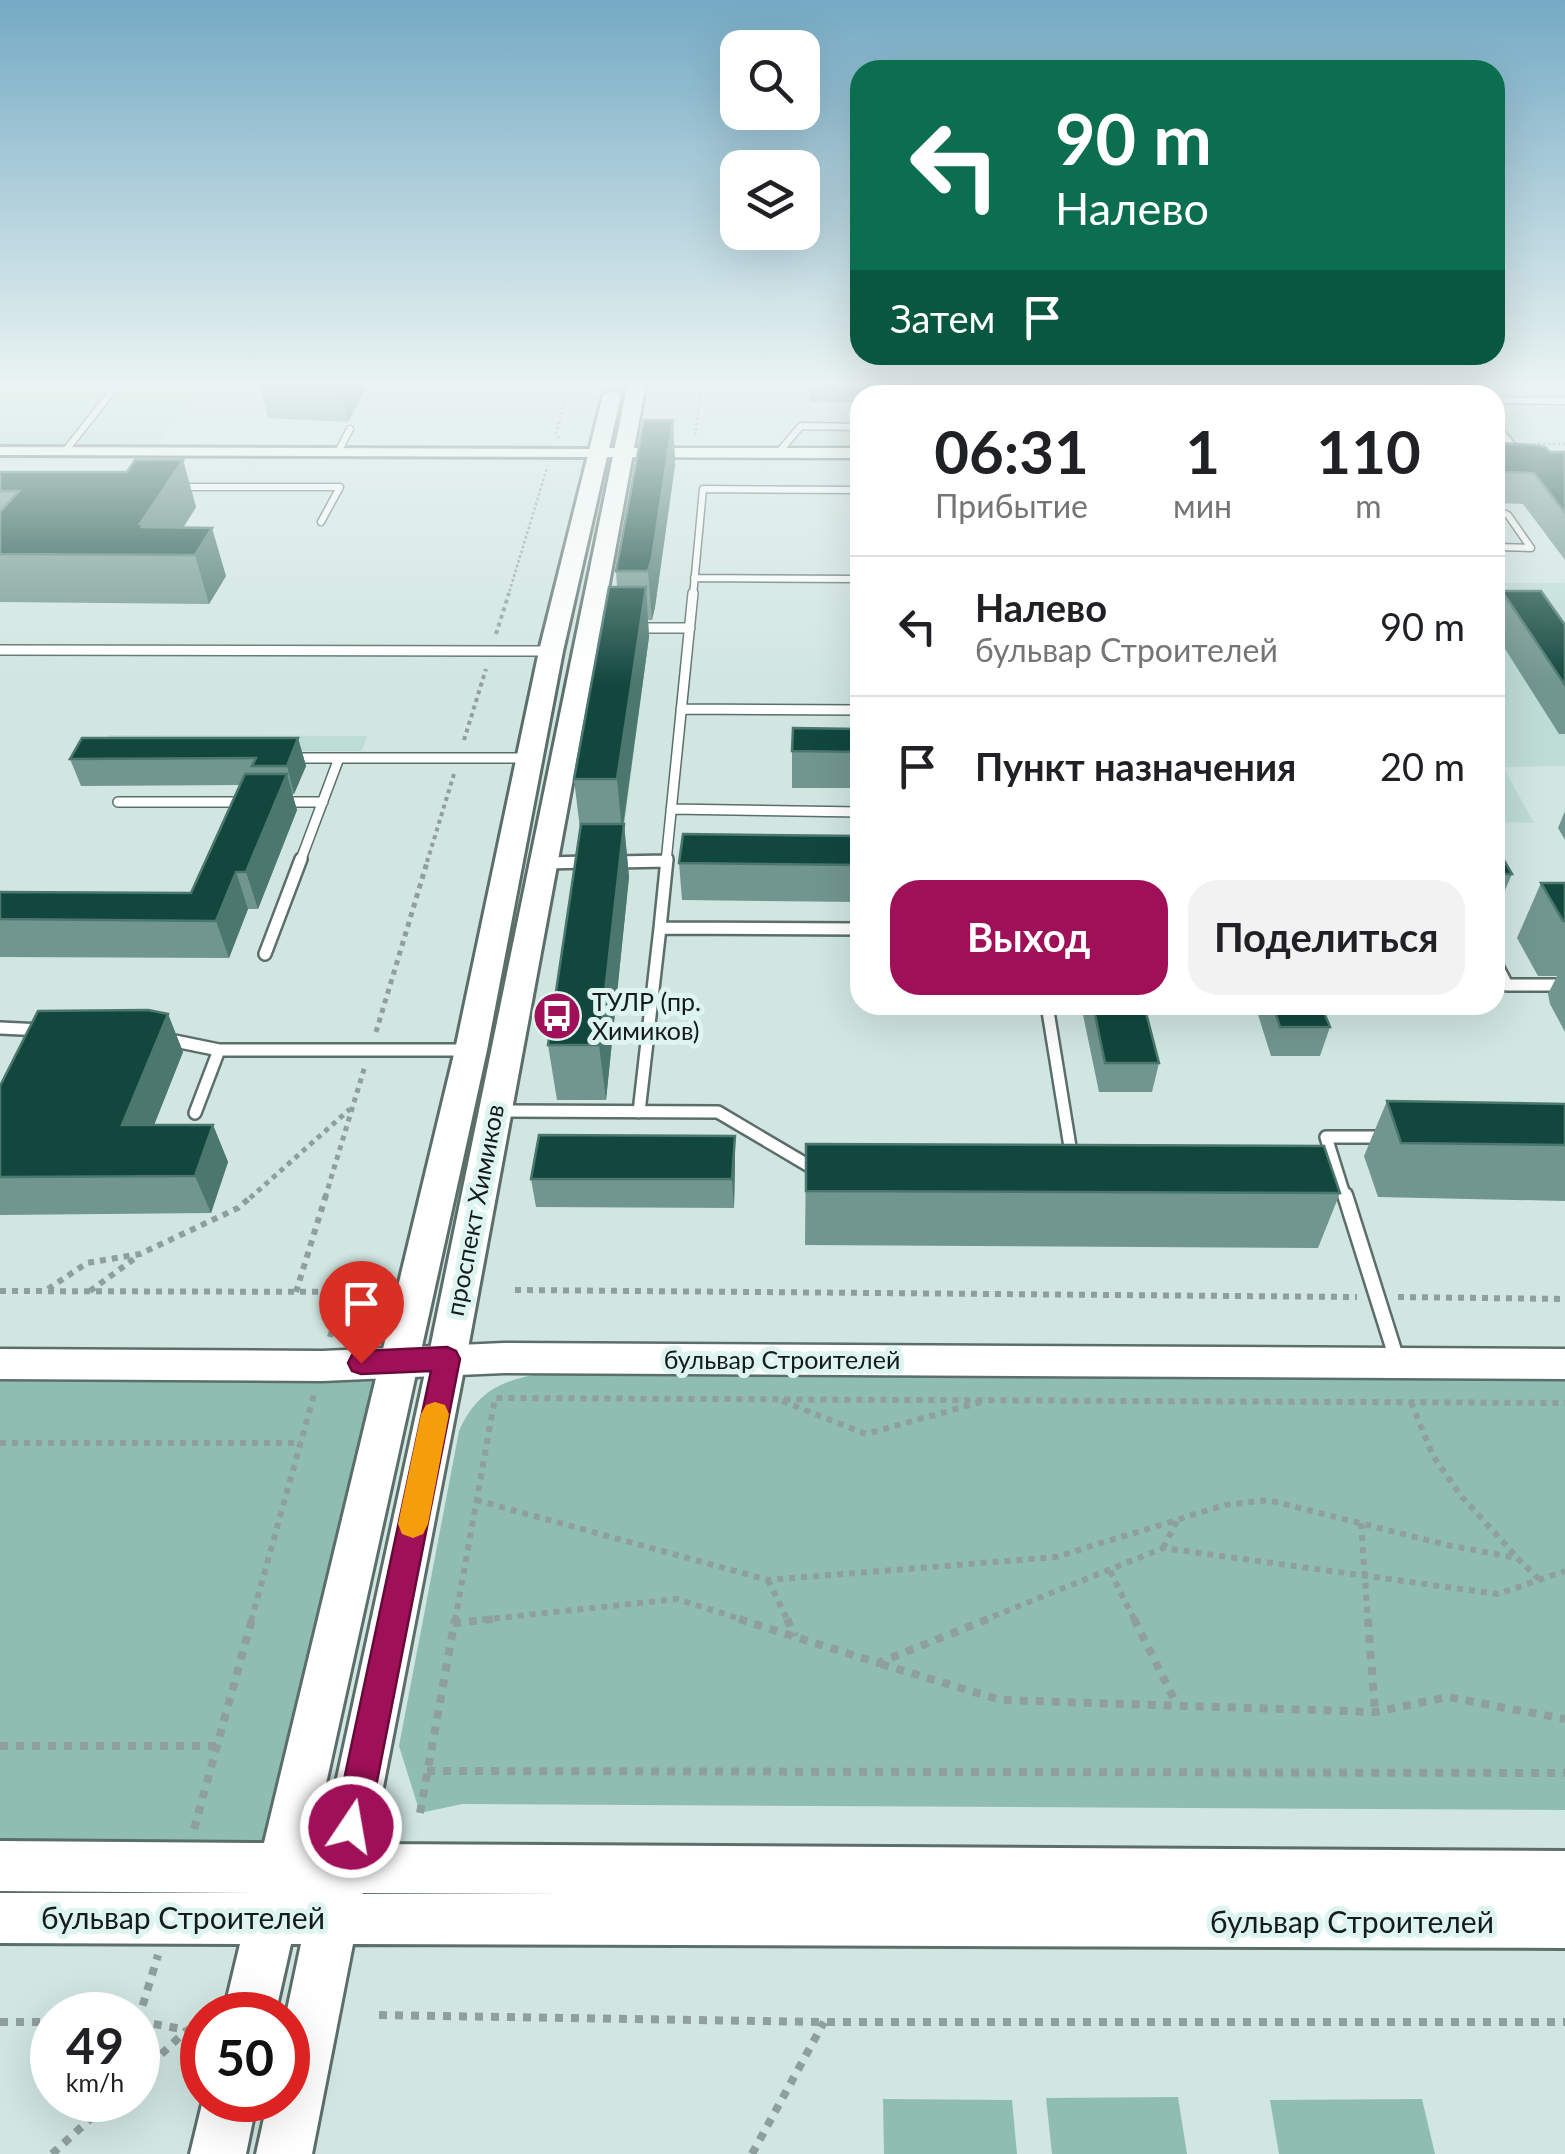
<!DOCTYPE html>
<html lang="ru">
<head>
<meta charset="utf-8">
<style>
  body { margin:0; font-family:Lato,sans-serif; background:#f2f2f2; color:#202124; height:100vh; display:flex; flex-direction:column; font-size:38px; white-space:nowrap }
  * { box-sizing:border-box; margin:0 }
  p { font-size:32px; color:#757577 }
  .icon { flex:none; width:55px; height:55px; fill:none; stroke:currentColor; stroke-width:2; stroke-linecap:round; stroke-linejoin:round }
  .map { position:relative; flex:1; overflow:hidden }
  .details { position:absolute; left:850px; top:385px; width:655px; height:630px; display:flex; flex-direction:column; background:#fff; border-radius:30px; box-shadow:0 10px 40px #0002 }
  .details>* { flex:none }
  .hud { position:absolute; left:850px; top:60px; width:655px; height:305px; border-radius:30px; box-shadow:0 10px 40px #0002; background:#0b6e4f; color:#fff; overflow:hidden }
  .tools { position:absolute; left:720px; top:30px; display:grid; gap:20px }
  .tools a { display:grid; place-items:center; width:100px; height:100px; border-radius:20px; background:#fff; box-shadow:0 10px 40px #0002; font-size:50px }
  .speed { position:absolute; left:30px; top:1992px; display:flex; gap:20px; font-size:50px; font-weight:700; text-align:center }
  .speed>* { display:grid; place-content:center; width:130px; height:130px; border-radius:50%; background:#fff; box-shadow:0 10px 40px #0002; line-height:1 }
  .speed small { font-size:25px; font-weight:400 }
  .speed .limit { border:15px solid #d22; background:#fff; color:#111 }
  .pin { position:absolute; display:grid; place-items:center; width:85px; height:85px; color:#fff; margin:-102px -42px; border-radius:50% 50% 50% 0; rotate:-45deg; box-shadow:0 0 10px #0007 }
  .pin .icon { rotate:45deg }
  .me { position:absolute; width:110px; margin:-55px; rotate:12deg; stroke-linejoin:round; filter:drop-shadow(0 0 8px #0008) }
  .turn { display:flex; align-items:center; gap:35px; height:210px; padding:0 40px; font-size:45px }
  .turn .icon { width:130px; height:130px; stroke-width:2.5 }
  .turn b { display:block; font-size:70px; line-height:85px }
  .then { display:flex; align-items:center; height:95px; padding:0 40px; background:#0003; gap:20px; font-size:38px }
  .eta { display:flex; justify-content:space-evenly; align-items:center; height:170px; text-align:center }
  .eta b { font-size:60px; font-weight:700; line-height:70px }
  .button { display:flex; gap:20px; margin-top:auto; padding:20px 40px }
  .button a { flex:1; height:115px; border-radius:30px; background:#a01058; color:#fff; font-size:40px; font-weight:700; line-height:115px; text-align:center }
  .button a+a { background:#f2f2f2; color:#202124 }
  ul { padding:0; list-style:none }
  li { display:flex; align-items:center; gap:30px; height:140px; padding:0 40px; border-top:2px solid #e0e0e0 }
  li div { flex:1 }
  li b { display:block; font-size:38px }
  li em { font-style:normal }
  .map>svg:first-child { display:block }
  .built { fill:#bddcd4 }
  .green { fill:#90bdb2 }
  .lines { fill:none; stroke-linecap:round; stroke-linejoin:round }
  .service-far3-casing { stroke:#5b6e69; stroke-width:9 }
  .service-far2-casing { stroke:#5b6e69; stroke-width:12 }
  .service-far1-casing { stroke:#5b6e69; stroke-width:16 }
  .service-casing { stroke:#5b6e69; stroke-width:19 }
  .minor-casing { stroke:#5b6e69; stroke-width:6 }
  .tertiary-casing { stroke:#5b6e69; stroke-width:5 }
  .secondary-casing { stroke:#5b6e69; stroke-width:6 }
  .path-far4 { stroke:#8f9f9c; stroke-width:2.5; stroke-dasharray:2.5 2.5; stroke-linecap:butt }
  .path-far3 { stroke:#8f9f9c; stroke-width:4; stroke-dasharray:4 4; stroke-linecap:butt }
  .path-far2 { stroke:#8f9f9c; stroke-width:5; stroke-dasharray:5 5; stroke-linecap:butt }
  .path-far1 { stroke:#8f9f9c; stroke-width:6; stroke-dasharray:6 6; stroke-linecap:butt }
  .path { stroke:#8f9f9c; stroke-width:8; stroke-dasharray:8 8; stroke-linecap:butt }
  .service-far3 { stroke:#fff; stroke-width:6 }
  .service-far2 { stroke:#fff; stroke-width:9 }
  .service-far1 { stroke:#fff; stroke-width:11 }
  .service { stroke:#fff; stroke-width:14 }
  .minor { fill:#fff; fill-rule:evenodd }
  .tertiary { fill:#fff; fill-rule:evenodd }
  .secondary { fill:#fff; fill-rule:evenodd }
  .wall { fill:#71968f }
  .shaded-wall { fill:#4b776e }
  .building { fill:#11473d; stroke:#4b776e; stroke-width:2.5 }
  .route { fill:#a01058; stroke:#680a39; stroke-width:2.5 }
  .slow { fill:#f59e0b }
  .labels { text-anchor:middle; stroke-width:10; stroke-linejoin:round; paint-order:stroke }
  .poi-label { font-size:25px; fill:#141b1a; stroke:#def4ee; text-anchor:start }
  .street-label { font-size:25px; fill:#141b1a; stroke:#def4ee }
  .near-street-label { font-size:30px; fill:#141b1a; stroke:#def4ee }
</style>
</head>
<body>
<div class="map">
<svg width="1565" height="2154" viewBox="0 0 1565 2154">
  <rect width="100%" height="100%" fill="#d1e6e1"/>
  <!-- built -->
  <path class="built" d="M0 383H204L156 447H0Z
    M1495 583H1565V766L1503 767 1534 823 1495 822Z
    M109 735 367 736 362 751H100Z"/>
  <!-- green -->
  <path class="green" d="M400 1360 284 1867 0 1866V1364Z
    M539 1374 1565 1379V1810L462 1804 420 1813 399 1746 459 1431C476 1393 499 1381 539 1374Z
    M1178 2097 1187 2154H1052L1046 2098Z
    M883 2099 1012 2100 1017 2154H884Z
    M1422 2099 1435 2154H1279L1270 2100Z"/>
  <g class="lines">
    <!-- service-far3 casing -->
    <g class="service-far3-casing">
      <path id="service-far3" d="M1213 383 1218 395
        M1495 400 1565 401
        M1495 424 1520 455
        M65 451 119 383
        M338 452 350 429
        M778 453 801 426 860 427
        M179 487H340L321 522
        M1495 509 1508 515 1531 548 1495 547
        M694 578 860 579
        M693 596 703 489 860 490"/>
    </g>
    <!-- service-far2 casing -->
    <g class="service-far2-casing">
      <path id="service-far2" d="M635 628H690
        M0 650 551 651
        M681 709 860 710
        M291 758H527
        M118 802H244
        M283 802H323
        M671 809 860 812
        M300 862 339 758
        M621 862 667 861
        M666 862 693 593"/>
    </g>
    <!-- service-far1 casing -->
    <g class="service-far1-casing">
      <path id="service-far1" d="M616 862 667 861
        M546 863 588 862
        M660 928 667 859
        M265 954 301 859
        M1495 962 1507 985H1565
        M1047 1005 1072 1159
        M0 1028 42 1030
        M165 1039 219 1050
        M498 1111 718 1112 811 1167H819
        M639 1112 660 928 860 929
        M195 1113 219 1050H468
        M1345 1198 1326 1137H1383"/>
    </g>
    <!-- service casing -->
    <g class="service-casing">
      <path id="service" d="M1345 1195 1397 1360"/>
    </g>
    <!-- minor casing -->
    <g class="minor-casing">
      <path id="minor" d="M0 447 600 449 607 453 600 457 0 455Z"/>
    </g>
    <!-- tertiary casing -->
    <g class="tertiary-casing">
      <path id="tertiary" d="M600 448H860V458L594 457 591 453Z
        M504 1343 1565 1349V1379L504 1373 322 1381 0 1379V1349L322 1351Z"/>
    </g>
    <!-- secondary casing -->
    <g class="secondary-casing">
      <path id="secondary" d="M628 383H646L466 1359 372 1844 1565 1851V1948L353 1944 312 2154H256L268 2100H288L286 2015 301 1944H291L275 2015H223L240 1944 0 1943V1893H252L0 1891V1841L264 1843 455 1050 539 651 603 395 612 390 621 395 563 651 487 1050 313 1843H323L428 1359ZM363 1893 563 1894H362Z
        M203 2100H257L246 2154H190Z"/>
    </g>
    <!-- path-far4 -->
    <path class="path-far4" d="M695 435 702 383
      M559 438 556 433 570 383
      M1533 444H1565
      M508 596 547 468"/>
    <!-- path-far3 -->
    <path class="path-far3" d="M496 634 509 593
      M464 740 486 669
      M427 862 454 774"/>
    <!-- path-far2 -->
    <path class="path-far2" d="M376 1032 428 859
      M250 1198 350 1109
      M325 1198 365 1066"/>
    <!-- path-far1 -->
    <path class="path-far1" d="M48 1289 87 1263 140 1254 238 1208 253 1195
      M515 1290 1357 1297
      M0 1291 371 1292
      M90 1291 138 1256
      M296 1292 326 1195
      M1398 1297 1565 1299
      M330 1337 343 1292
      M782 1401 866 1434 981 1402
      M1411 1402 1433 1456 1462 1497 1515 1555
      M0 1443H301
      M476 1500 768 1580 1056 1557 1225 1505 1268 1500 1447 1545 1517 1558 1540 1580
      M1361 1523 1368 1621
      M1163 1548 1177 1521
      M1110 1571 1135 1621
      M768 1580 788 1621
      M251 1621 315 1391
      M455 1621 495 1398 1565 1403
      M470 1621 677 1599 747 1621
      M982 1621 1163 1548 1498 1594 1565 1571"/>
    <!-- path -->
    <path class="path" d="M739 1619 878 1663 988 1619
      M787 1619 795 1636
      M1134 1619 1176 1703
      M1368 1619 1375 1712
      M453 1623 494 1619
      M881 1664 1001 1700 1375 1712 1448 1697 1565 1719
      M0 1746H217
      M427 1771 1565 1773
      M420 1813 455 1619
      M194 1829 252 1619
      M379 2015 824 2022H1565
      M138 2021 158 1955
      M138 2021 187 2030
      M0 2022H52
      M138 2076 187 2030
      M52 2154 111 2100
      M752 2154 824 2022"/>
    <!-- service-far3 -->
    <use href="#service-far3" class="service-far3"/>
    <!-- service-far2 -->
    <use href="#service-far2" class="service-far2"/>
    <!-- service-far1 -->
    <use href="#service-far1" class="service-far1"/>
    <!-- service -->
    <use href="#service" class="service"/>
    <!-- minor -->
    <use href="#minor" class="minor"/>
    <!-- tertiary -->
    <use href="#tertiary" class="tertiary"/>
    <!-- secondary -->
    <use href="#secondary" class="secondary"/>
  </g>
  <!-- wall -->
  <path class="wall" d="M260 383H369L348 422 268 418Z
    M810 383H1090L1088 395H860V402H810Z
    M1164 383H1202L1200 395H1169Z
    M1239 383H1398L1400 386 1397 395H1246Z
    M1420 383H1483L1485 386 1482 395H1428Z
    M673 420 675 465 655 607 652 620H648L649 637 624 824 629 877 606 1100H557L548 1045 580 829 574 779 617 587 616 571Z
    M1495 443 1550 452H1565V560L1523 504 1495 503Z
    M183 460 196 507 183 528 226 576 209 604 0 602V472H127Z
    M1502 591 1565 625V734H1559L1495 633V611Z
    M860 729V788H792V751Z
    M298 738 306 766 294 794H292L297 810 258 909H248L229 958 0 957V892L191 893 240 785 81 786 70 759Z
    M1565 811V840L1558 828Z
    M860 836V902L682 900 679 863Z
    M1495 846 1512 874 1500 902H1495Z
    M1541 883H1565V1032L1550 1004 1548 994 1557 976H1538L1517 938Z
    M1081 1005H1144L1159 1063 1152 1092H1099Z
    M1255 1005H1321L1330 1027 1320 1056H1271Z
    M168 1014 183 1052 154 1125H213L228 1162 211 1213 0 1215V1086Z
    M1387 1101 1565 1104V1201L1378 1197 1364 1156Z
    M735 1136V1164L734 1208 536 1207 531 1179Z
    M806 1144 1340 1193 1318 1248 805 1245Z"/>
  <!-- shaded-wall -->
  <path class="shaded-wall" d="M347 383H369L348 422 342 392Z
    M673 420 675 465 655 607 652 620 648 571Z
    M183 460 196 507 166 555 140 524Z
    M212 528 226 576 209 604 195 555Z
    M646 587 649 637 622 832 617 779Z
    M298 738 306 766 294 794 287 766Z
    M287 774 297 810 258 909 246 872Z
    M624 824 629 877 606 1100 599 1045Z
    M236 872 248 909 229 958 216 921Z
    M168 1014 183 1052 139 1163 122 1125Z
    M213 1125 228 1162 211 1213 195 1176Z
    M735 1136V1164L734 1208 732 1179Z"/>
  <!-- building -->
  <path class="building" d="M265 383H347L342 392 261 389Z
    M1271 383H1398L1400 386H1273Z
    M1453 383H1483L1485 386H1455Z
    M644 420H673L652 558 648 571H616Z
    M1495 443 1534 445 1545 447 1550 452H1565V513L1534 473 1503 472 1495 461Z
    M135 460H183L140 524H144L142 527 212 528 195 555 0 554V512L19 491H0V472H127Z
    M609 587H646L617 779H574Z
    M1502 591H1541L1565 625V685Z
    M793 728 860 729V752L792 751Z
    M82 738H298L287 766H252L256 758 70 759Z
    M245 774H287L246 872H236L216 921 0 919V892L191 893Z
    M581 824H624L599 1045H548Z
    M683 834 860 836V865L679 863Z
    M1495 846H1496L1512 874H1495Z
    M1541 883H1565V921H1563Z
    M1093 1005H1144L1159 1063H1105Z
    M1273 1005H1321L1330 1027H1280Z
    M148 1010 168 1014 122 1125H213L195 1176 0 1177V1086L38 1011Z
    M1387 1101 1565 1104V1145L1401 1143Z
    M539 1135 735 1136 732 1179H531Z
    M806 1144 1324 1146 1340 1193 806 1191Z"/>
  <!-- sky -->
  <linearGradient id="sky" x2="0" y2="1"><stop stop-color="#74aac4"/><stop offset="0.56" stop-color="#eaf4f2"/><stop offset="1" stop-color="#eaf4f2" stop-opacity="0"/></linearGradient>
  <rect width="1565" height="685" fill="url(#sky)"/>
  <!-- route -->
  <path class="route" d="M447 1347 456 1351 460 1359 368 1827 363 1839 351 1844 339 1839 334 1827 431 1371 361 1374 352 1371 348 1363 352 1355 361 1351Z"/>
  <!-- slow -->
  <path class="slow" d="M435 1402 445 1405 449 1414 428 1524 423 1534 413 1538 402 1534 398 1524 421 1414 426 1405Z"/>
  <!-- icons -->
  <defs>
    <g id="bus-disc" transform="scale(2.5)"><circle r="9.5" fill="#a01058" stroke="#def4ee"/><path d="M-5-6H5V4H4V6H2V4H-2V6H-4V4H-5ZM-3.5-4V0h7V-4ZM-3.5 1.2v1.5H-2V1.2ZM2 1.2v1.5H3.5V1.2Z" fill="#fff"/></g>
  </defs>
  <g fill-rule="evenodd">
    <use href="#bus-disc" x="557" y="1016"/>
  </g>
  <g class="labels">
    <!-- poi labels -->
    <g class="poi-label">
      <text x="592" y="1011">ТУЛР (пр.<tspan x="592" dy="29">Химиков)</tspan></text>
    </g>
    <!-- street labels -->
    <g class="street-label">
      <text transform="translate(475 1210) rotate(-79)" y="9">проспект Химиков</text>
      <text x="782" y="1369">бульвар Строителей</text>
    </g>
    <!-- near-street labels -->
    <g class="near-street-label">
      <text x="183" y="1929">бульвар Строителей</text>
      <text x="1352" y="1933">бульвар Строителей</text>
    </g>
  </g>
</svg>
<div class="tools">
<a><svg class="icon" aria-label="search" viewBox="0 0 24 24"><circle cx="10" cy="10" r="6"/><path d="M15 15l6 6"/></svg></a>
<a><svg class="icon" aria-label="layers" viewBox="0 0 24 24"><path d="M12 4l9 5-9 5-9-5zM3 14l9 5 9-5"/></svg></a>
</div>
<div class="speed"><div>49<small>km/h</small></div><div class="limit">50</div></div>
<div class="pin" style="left:361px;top:1363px;background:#d93025"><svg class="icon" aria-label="arrive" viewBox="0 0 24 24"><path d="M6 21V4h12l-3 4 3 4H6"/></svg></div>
<svg class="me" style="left:351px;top:1827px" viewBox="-20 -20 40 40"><circle r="17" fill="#a01058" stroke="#fff" stroke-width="3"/><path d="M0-11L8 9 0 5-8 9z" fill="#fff"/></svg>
<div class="hud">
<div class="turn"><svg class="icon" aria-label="left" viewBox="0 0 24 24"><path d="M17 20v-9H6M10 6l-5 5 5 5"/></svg><div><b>90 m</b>Налево</div></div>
<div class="then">Затем<svg class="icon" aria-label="arrive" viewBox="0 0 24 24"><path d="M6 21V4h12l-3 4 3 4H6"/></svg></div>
</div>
<section class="details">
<div class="eta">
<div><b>06:31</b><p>Прибытие</p></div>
<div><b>1</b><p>мин</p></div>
<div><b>110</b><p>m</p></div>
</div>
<ul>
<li><svg class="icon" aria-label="left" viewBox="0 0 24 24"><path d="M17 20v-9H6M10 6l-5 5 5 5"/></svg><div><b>Налево</b><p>бульвар Строителей</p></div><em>90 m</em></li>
<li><svg class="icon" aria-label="arrive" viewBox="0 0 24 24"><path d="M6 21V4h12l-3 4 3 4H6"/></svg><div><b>Пункт назначения</b></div><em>20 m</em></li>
</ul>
<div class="button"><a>Выход</a><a>Поделиться</a></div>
</section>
</div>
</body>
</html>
